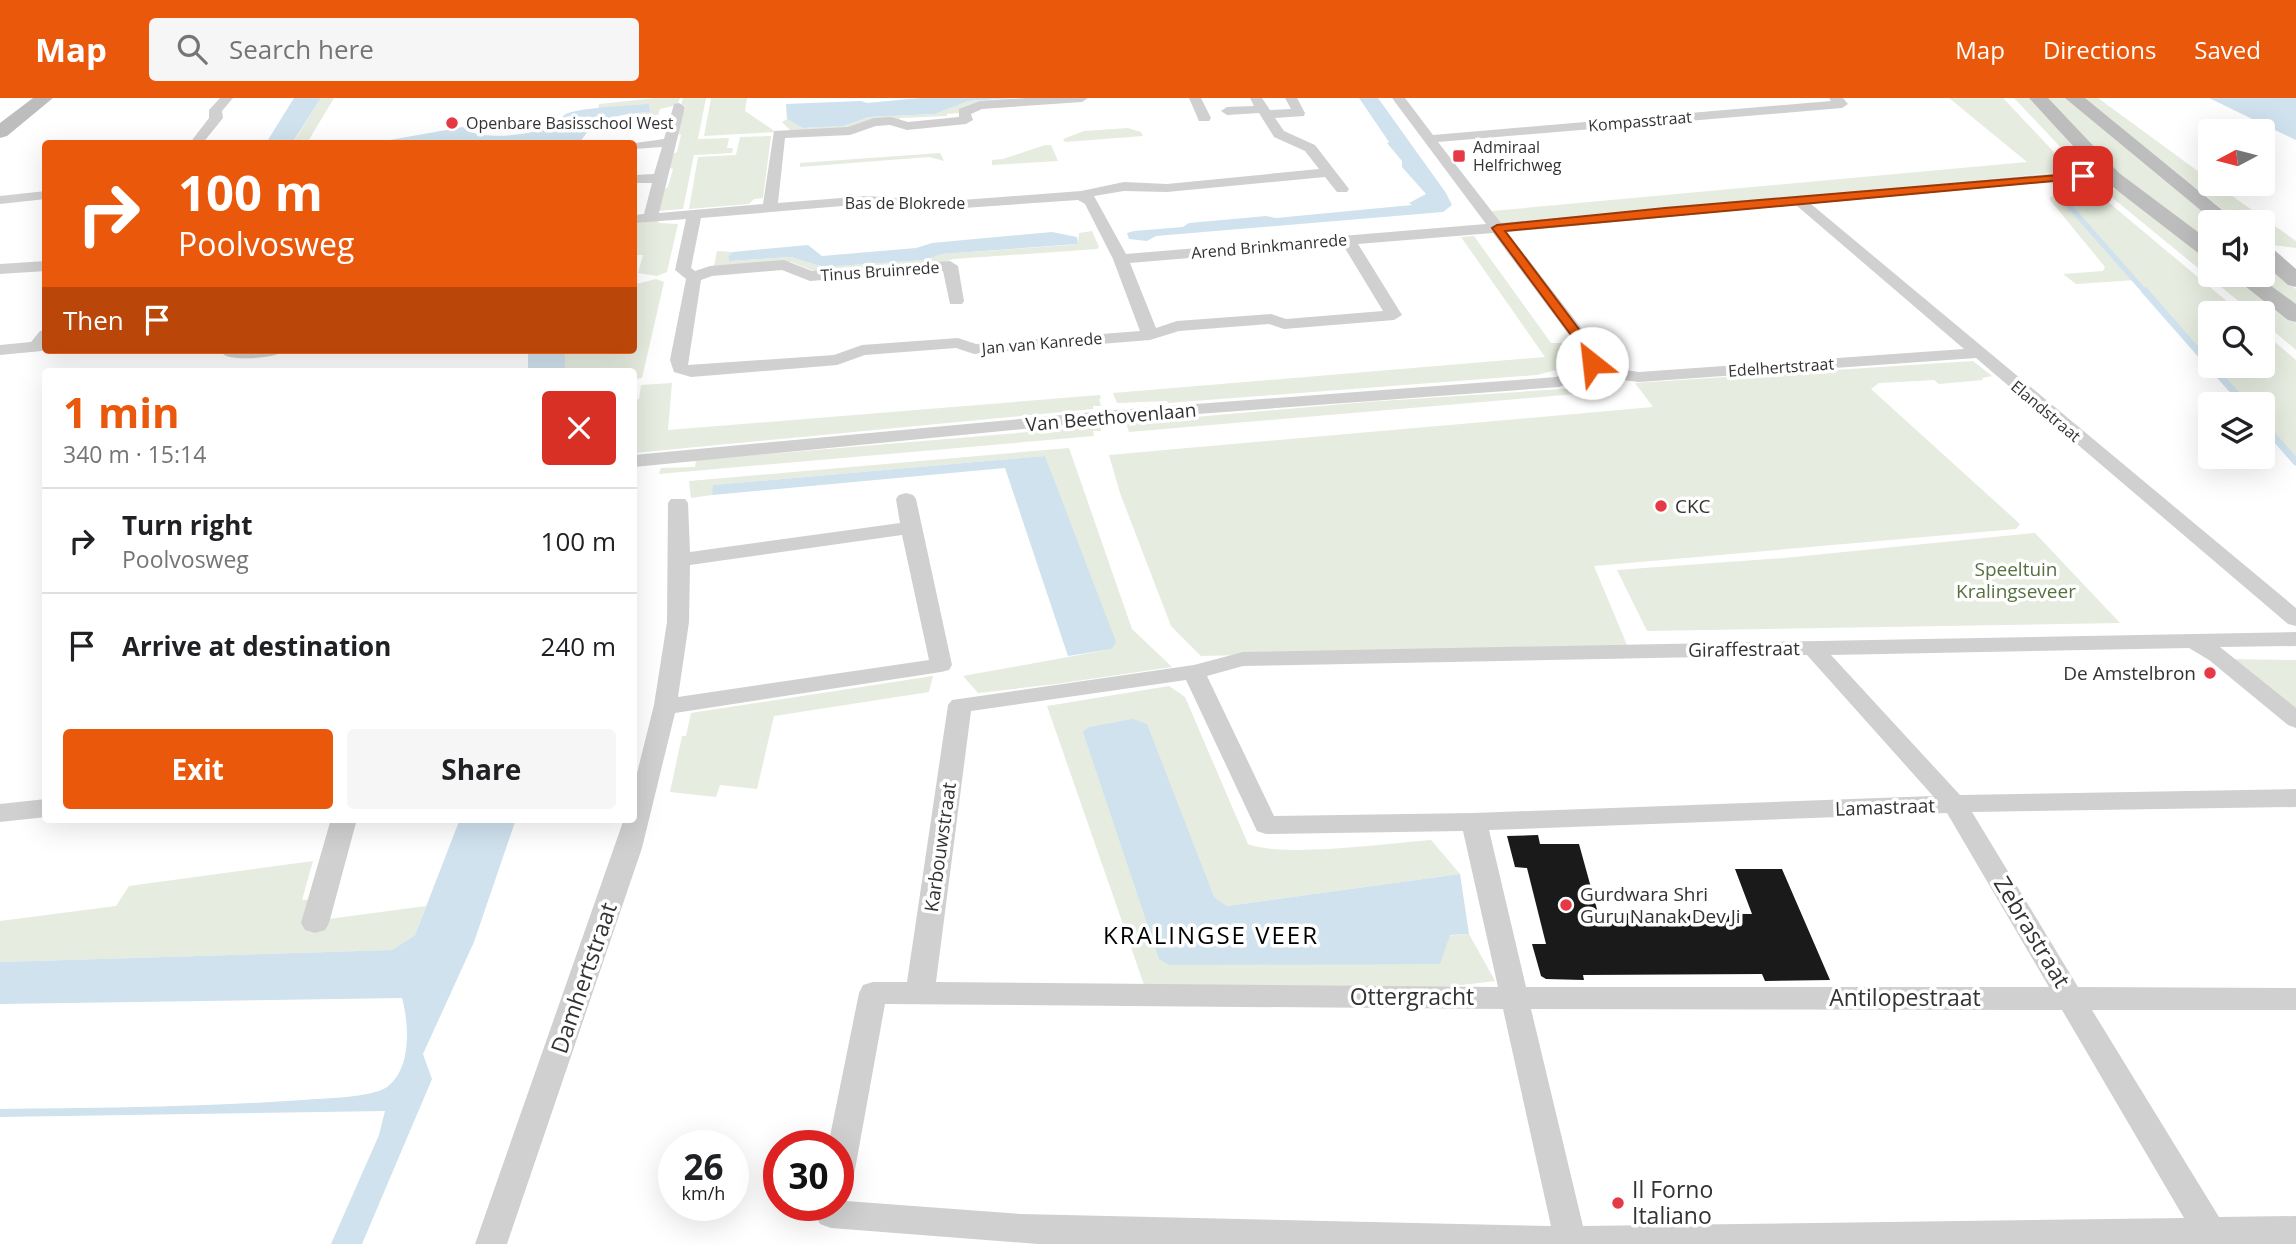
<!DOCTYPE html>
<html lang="en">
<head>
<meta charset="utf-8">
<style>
  body { margin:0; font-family:"Open Sans",sans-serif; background:#f6f6f6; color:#202124; height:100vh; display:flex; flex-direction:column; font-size:26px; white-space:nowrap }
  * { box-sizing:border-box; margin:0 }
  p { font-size:23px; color:#757577 }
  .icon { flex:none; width:38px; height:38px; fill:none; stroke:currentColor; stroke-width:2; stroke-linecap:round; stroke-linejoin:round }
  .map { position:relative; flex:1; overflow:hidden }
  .drawer { position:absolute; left:42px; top:270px; width:595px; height:455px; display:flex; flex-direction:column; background:#fff; border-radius:7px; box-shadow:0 7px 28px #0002 }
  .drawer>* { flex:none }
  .hud { position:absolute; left:42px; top:42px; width:595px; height:214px; border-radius:7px; box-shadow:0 7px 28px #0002; background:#ea580c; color:#fff; overflow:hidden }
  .needle { width:46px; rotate:263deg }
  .tools { position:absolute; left:2198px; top:21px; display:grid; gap:14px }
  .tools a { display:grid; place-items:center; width:77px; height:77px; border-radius:7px; background:#fff; box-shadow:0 7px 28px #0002; font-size:35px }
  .speed { position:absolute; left:658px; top:1032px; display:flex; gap:14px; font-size:35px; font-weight:700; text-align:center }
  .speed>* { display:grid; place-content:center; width:91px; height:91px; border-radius:50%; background:#fff; box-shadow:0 7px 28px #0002; line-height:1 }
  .speed small { font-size:18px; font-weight:400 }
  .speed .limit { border:10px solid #d22; background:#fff; color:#111 }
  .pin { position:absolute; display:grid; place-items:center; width:60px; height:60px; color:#fff; margin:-30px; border-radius:14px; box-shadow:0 4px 10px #0006 }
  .me { position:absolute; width:77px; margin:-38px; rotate:331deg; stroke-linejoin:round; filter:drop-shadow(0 0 5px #0008) }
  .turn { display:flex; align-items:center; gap:24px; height:147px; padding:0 21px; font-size:32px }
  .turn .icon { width:91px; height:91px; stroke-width:2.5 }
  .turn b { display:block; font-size:49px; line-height:60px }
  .then { display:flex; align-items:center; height:66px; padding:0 21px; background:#0003; gap:14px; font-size:26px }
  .round { display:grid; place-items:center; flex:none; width:74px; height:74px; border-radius:7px; background:#f6f6f6 }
  .overview { display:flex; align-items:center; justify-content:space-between; height:119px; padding:0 21px }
  h1 { font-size:42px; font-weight:700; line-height:52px; color:#ea580c }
  .cta { display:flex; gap:14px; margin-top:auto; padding:14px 21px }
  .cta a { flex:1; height:80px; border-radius:7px; background:#ea580c; color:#fff; font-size:28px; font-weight:700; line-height:80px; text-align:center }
  .cta a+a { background:#f6f6f6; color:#202124 }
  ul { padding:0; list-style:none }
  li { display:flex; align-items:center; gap:21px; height:105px; padding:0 21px; border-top:2px solid #e0e0e0 }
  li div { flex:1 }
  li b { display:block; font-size:26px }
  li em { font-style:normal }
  header { display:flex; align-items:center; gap:42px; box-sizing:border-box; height:98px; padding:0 35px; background:#ea580c; color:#fff }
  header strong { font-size:33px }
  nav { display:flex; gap:38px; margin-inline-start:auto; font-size:24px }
  .search { width:490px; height:63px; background:#f6f6f6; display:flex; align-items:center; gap:18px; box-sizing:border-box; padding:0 24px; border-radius:7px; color:#757577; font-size:26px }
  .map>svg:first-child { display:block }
  .green { fill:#e6ecdf }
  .water { fill:#cfe2ee }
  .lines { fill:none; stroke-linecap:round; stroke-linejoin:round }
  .stream-far1 { stroke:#cfe2ee; stroke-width:5 }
  .stream { stroke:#cfe2ee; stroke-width:7 }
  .building { fill:#1a1a1a }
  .street { fill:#d0d0d0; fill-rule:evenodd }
  .secondary { fill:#bdbdbd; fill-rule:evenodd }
  .route { fill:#ea580c; stroke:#983908; stroke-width:2 }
  .poi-dot { fill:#e63946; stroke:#fff; stroke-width:2.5 }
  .labels { text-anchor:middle; stroke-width:7; stroke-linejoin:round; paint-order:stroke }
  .far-street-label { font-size:16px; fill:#333; stroke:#fff }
  .far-poi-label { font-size:16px; fill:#333; stroke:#fff; text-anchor:start }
  .street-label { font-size:19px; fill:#333; stroke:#fff }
  .poi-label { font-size:19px; fill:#333; stroke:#fff; text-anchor:start }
  .park-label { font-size:19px; fill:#56703f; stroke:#fff }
  .near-street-label { font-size:23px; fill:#333; stroke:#fff }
  .near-poi-label { font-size:23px; fill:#333; stroke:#fff; text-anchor:start }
  .near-neighbourhood-label { font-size:24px; letter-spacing:2px; fill:#000; stroke:#fff }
</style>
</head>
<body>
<header>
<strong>Map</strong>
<div class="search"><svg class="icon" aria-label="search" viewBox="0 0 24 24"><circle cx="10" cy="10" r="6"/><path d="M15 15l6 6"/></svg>Search here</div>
<nav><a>Map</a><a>Directions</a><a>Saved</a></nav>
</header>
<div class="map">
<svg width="2296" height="1146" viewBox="0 0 2296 1146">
  <rect width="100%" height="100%" fill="#fff"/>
  <!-- green -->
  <path class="green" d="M321 0H334L307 45 292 46Z
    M656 0H680L677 7 660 11 658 17 637 18 638 15 650 14 598 12 599 6Z
    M683 0H706L698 41 729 40 727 50H733L732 55 694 57 683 111 658 113 662 92 668 89 673 71 668 69 671 57 677 54 681 37 676 35 686 8 681 7Z
    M711 0H747L745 13 776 34 704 38Z
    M1032 0 969 7 959 12V15L947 16V18L900 20 899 22 852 30 791 33 782 24 787 21 803 30 844 28 869 19 935 16 968 3Z
    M1949 0H2003L2072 73 1515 127 1500 125 1492 113 2027 64Z
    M2014 0H2031L2089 67 2087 73H2083Z
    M2046 0H2069L2220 124H2210V146L2116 74Z
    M2084 0H2098L2210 82V86H2215L2296 143V150L2265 146 2263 124H2238Z
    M1128 30 1141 34 1143 38 1065 44 1063 41 1084 33Z
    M771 38 763 100 754 101 749 106 689 111 698 59 736 57 740 39Z
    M1045 47H1051L1058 63 992 67V62L1003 61Z
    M940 55 944 63 929 59 800 69V65Z
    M2083 83 2241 215H2210V268H2263V234L2296 262V361L2263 327V306H2242L2136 182 2076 186 2063 176 2103 173 2105 169 2050 102V99L2061 97 2051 85Z
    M2093 84 2119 93 2210 161V177H2231L2296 225V252L2263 224V215H2253Z
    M658 122 659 125 678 126 667 174 657 178 638 175 643 157H634V124Z
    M1092 133 1099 149 1097 151 953 161 937 166 819 175 791 164 714 168 717 153 733 154 728 158 729 163 791 159 823 169 925 162 942 156 1070 147 1078 146 1079 135Z
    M1474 138 1551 245H1563L1572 257V262L1560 271 1537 277 1168 305 1167 303 1117 305 1113 295 1545 259 1461 139Z
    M2263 161 2296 191V209L2252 177H2263Z
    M656 181 664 184 642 280 634 281V273H565V252H634V198L636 186Z
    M1973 263 1992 278 1982 280 1983 282 1939 286 1934 282 1879 285 1871 291 2020 426 2016 431 1594 468 1627 547 1201 558 1171 528 1120 395 1109 357 1653 309 1635 285Z
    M672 285 668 332 1100 297 1101 301H1099L1101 308H1093V311L634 355V302L639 301 641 287Z
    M1593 289 1599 294 1129 334 1126 325 1366 304Z
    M1100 328 1101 333H1093L1094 338 659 376 661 370 695 369 696 362Z
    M1069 350 1132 531 1172 569 1056 586 978 595 963 578 1112 551 1045 358 714 387 712 397 691 400 689 383Z
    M2035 435 2120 525 1647 533 1617 472 1784 460Z
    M2229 561 2296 562V616Z
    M933 578 929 594 774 618 757 691 720 687 716 699 670 694 682 638H686L691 615Z
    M1169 588 1185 599 1248 746C1282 760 1390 745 1431 742L1460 776 1227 808 1214 799 1159 861 1469 836 1495 883 1335 902 1149 901 1047 608Z
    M313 763 302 802 326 800 321 822 426 808 415 837 392 852 0 864V823L116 808 129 788Z"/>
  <!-- water -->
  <path class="water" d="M294 0H321L292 45H266Z
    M920 0H1015L968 3 935 16 869 19 844 28 803 30 787 21 786 6 861 3 867 5Z
    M1359 0H1378L1446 95 1452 107 1443 114 1156 138 1147 143 1129 141 1127 135 1134 133 1183 129 1189 125 1266 118 1276 120 1412 107 1409 105 1426 96 1402 69V63L1387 45 1389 44Z
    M2209 0H2296V42Z
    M649 6 650 14C623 16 593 19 580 45H373L463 29C478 44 533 37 552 28 558 25 562 17 568 15 588 9 627 8 649 6Z
    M1052 134 1077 139 1078 146 942 156 925 162 823 169 791 159 729 163 728 158 733 154 808 147 822 158 916 150 932 145Z
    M528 252H565V273H528Z
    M1045 358 1116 544 1112 551 1068 558 1005 370 712 397 713 387Z
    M1133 621 1147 626 1214 799 1227 808 1460 776 1469 836 1450 837 1440 866 1169 867 1159 861 1083 634 1089 629Z
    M460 721H516L474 844 423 956 432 981 362 1146H331L379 1037 385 1013 0 1019V1011C101 1010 202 1009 303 1002 324 1000 370 1000 387 989 412 971 409 925 402 900L0 906V864L392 852 415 837Z"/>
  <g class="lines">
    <!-- stream-far1 -->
    <path class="stream-far1" d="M2064 102 2146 195"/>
    <!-- stream -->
    <path class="stream" d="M2145 193 2210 267
      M2211 268 2245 306
      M2263 326 2296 364"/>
  </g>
  <!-- building -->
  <path class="building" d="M1538 737 1540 746H1579L1598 815 1752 816 1735 771H1782L1830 882 1765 883 1762 876 1583 877 1584 882 1546 881 1541 878 1532 846H1546L1527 770 1515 769 1507 738Z"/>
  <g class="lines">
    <!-- street -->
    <path class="street" d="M220 0H233L222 13 223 20 202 46H189L209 20V12Z
      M1026 0H1088L1082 4 982 11 971 16 973 22 966 26 907 32 890 27 876 28 850 37 785 40 778 105 866 98 949 103 1081 93 1124 84 1167 86 1319 71 1305 53 1274 39 1259 15 1227 17 1221 13 1227 9 1254 8 1250 0H1262L1270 12 1291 11 1285 0H1297L1305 15 1304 18 1275 20 1284 33 1315 47 1349 91 1347 94H1337L1325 79 1167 94 1124 93 1094 98 1126 156 1486 126 1392 0H1405L1433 37 1831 3 1829 0H1843L1848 6 1842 10 1438 44 1501 125 2060 75 2117 76V82L2112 83H2060L1811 106 2296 510V528L2288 526 1976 260 1639 284 1589 278 1559 289 1116 322 634 369V357L1116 312 1556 279 1583 265 1572 241 1493 135 1358 146 1402 217 1394 222 1284 231 1269 226 1179 233 1150 242 974 256 956 250 865 257 837 267 691 279 674 274 670 262 686 181 675 172 686 121 634 125V117L644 116 652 85H634V77L654 76 662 49 634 51V46H628L664 41 674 6 679 5 685 9 659 115 763 106 774 33 848 29 874 20 891 19 908 24 959 19V11L980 3ZM1078 102 1085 106 1113 161 1140 233 976 246 958 240 862 247 834 257 688 267 701 182 712 178 782 172 810 183 943 173 950 206H962L964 203 958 168 950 163 812 173 784 162 710 168 695 173 691 170 701 120 866 106 949 111ZM1796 107 1964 251 1639 274 1598 268 1601 265 1586 236 1507 134ZM1343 147 1383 213 1286 221 1271 216 1177 223 1156 230 1130 165Z
      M1189 0H1201L1211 20 1209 23H1199Z
      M46 93V101L0 106V98Z
      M46 163V173L0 176V166Z
      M46 232V248L42 253 0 257V247L31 244 40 233Z
      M227 252H287C278 260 232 264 223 256Z
      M906 395 913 397 916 401 952 567 949 572 941 574 675 615 642 750 507 1146H475L624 721H634V687L654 607 667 524 668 405 671 401H685L688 405 690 454 900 425 896 401 899 397ZM902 437 929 562 678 599 689 524 690 467Z
      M2296 534V548L2220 549 2296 610V630L2288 627 2209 562 2189 550 1831 557 1960 697 2296 691V709L1972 714 2078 889 2296 890V912H2092L2219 1119 2296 1118V1146H1038L831 1130 820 1126 815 1116 816 1108H838V1096L846 1103 1021 1116 1551 1128 1503 911 885 906 854 1077 849 1087 838 1091V1048H828L859 895 863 887 873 884H907L948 607 952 602 1194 567 1243 554ZM1807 557 1933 698 1474 715 1274 718 1207 578 1243 568ZM1186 582 1257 733 1266 736 1463 733 1498 889 936 884 971 613ZM1947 715 2049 889H1526L1489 732ZM1531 911 2062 912 2184 1120 1583 1128Z
      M46 701V719L0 724V706Z
      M331 721H357L329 825 325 832 315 835 305 832 301 825Z"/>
    <!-- secondary -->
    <path class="secondary" d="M33 0H53L7 38 0 40V25Z
      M2029 0H2048L2119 75 2210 143V159L2202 158 2105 83Z
      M2065 0H2085L2237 124H2215Z
      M2263 148 2271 149 2296 171V189L2288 187 2263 165Z
      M2231 177H2256L2296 206V224L2288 222Z"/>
  </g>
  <!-- route -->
  <path class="route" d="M2083 75 2087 76V80L1505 133 1584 238 1598 265 1592 269 1588 268 1574 241 1492 130 1497 127 1665 110Z"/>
  <!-- markers -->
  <g class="poi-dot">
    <circle cx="452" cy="25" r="7"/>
    <rect x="1452" y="51" width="14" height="14" rx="3.5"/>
    <circle cx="1661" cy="408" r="7"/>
    <circle cx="2210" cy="575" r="7"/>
    <circle cx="1566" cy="807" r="7"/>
    <circle cx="1618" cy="1105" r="7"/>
  </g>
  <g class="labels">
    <!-- far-street labels -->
    <g class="far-street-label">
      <text transform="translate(1640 23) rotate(-5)" y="6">Kompasstraat</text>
      <text x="905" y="111">Bas de Blokrede</text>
      <text transform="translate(1269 148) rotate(-5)" y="6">Arend Brinkmanrede</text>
      <text transform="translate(880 173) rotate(-4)" y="6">Tinus Bruinrede</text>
      <text transform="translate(1042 245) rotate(-5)" y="6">Jan van Kanrede</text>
      <text transform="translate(1781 269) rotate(-4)" y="6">Edelhertstraat</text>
      <text transform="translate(2046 313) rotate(40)" y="6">Elandstraat</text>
    </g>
    <!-- far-poi labels -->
    <g class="far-poi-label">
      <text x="466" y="31">Openbare Basisschool West</text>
      <text x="1473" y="55">Admiraal<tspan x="1473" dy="18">Helfrichweg</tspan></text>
    </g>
    <!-- street labels -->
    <g class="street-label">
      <text transform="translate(1111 319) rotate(-5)" y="7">Van Beethovenlaan</text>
      <text transform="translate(1744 551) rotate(-1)" y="7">Giraffestraat</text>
      <text transform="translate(1885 709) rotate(-2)" y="7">Lamastraat</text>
      <text transform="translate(940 749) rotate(-82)" y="7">Karbouwstraat</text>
    </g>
    <!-- poi labels -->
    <g class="poi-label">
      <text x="1675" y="415">CKC</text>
      <text x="2196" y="582" text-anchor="end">De Amstelbron</text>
      <text x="1580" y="803">Gurdwara Shri<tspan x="1580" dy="22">Guru Nanak Dev Ji</tspan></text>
    </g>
    <!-- park labels -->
    <g class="park-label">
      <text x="2016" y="478">Speeltuin<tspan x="2016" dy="22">Kralingseveer</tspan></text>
    </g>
    <!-- near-street labels -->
    <g class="near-street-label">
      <text transform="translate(2032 834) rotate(59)" y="8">Zebrastraat</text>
      <text transform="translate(584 880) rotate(-71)" y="8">Damhertstraat</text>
      <text x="1412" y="907">Ottergracht</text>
      <text x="1905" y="908">Antilopestraat</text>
    </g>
    <!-- near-poi labels -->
    <g class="near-poi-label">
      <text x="1632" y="1100">Il Forno<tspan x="1632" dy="26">Italiano</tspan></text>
    </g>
    <!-- near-neighbourhood labels -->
    <g class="near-neighbourhood-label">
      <text x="1211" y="846">KRALINGSE VEER</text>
    </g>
  </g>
</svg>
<div class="tools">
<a><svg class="needle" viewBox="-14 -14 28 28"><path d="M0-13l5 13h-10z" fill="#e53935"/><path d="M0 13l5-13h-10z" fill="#757577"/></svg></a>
<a><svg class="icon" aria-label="sound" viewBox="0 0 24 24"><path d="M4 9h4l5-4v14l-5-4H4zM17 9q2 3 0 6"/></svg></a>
<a><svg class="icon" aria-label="search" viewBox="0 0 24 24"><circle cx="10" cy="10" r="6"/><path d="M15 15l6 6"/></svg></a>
<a><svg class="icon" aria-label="layers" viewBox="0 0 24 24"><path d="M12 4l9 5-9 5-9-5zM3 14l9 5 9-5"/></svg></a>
</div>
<div class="speed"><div>26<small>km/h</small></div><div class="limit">30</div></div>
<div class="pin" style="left:2083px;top:78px;background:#d93025"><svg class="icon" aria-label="arrive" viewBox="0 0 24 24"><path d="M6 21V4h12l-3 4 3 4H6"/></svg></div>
<svg class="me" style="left:1592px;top:265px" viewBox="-20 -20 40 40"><circle r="19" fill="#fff"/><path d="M0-13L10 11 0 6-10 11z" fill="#ea580c"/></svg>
<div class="hud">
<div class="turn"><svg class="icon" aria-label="right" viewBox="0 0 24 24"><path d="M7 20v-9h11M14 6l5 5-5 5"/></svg><div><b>100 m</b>Poolvosweg</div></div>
<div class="then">Then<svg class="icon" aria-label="arrive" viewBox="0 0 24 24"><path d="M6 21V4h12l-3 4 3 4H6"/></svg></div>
</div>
<section class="drawer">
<div class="overview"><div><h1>1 min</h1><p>340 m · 15:14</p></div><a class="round" style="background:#d93025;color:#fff"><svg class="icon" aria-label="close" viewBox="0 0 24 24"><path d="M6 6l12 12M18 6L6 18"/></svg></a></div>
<ul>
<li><svg class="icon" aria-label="right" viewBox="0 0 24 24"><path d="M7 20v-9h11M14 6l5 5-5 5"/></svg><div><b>Turn right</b><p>Poolvosweg</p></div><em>100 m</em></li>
<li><svg class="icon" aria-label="arrive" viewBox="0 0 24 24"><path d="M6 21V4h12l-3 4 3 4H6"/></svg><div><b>Arrive at destination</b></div><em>240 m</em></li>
</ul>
<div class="cta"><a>Exit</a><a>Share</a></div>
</section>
</div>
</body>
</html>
